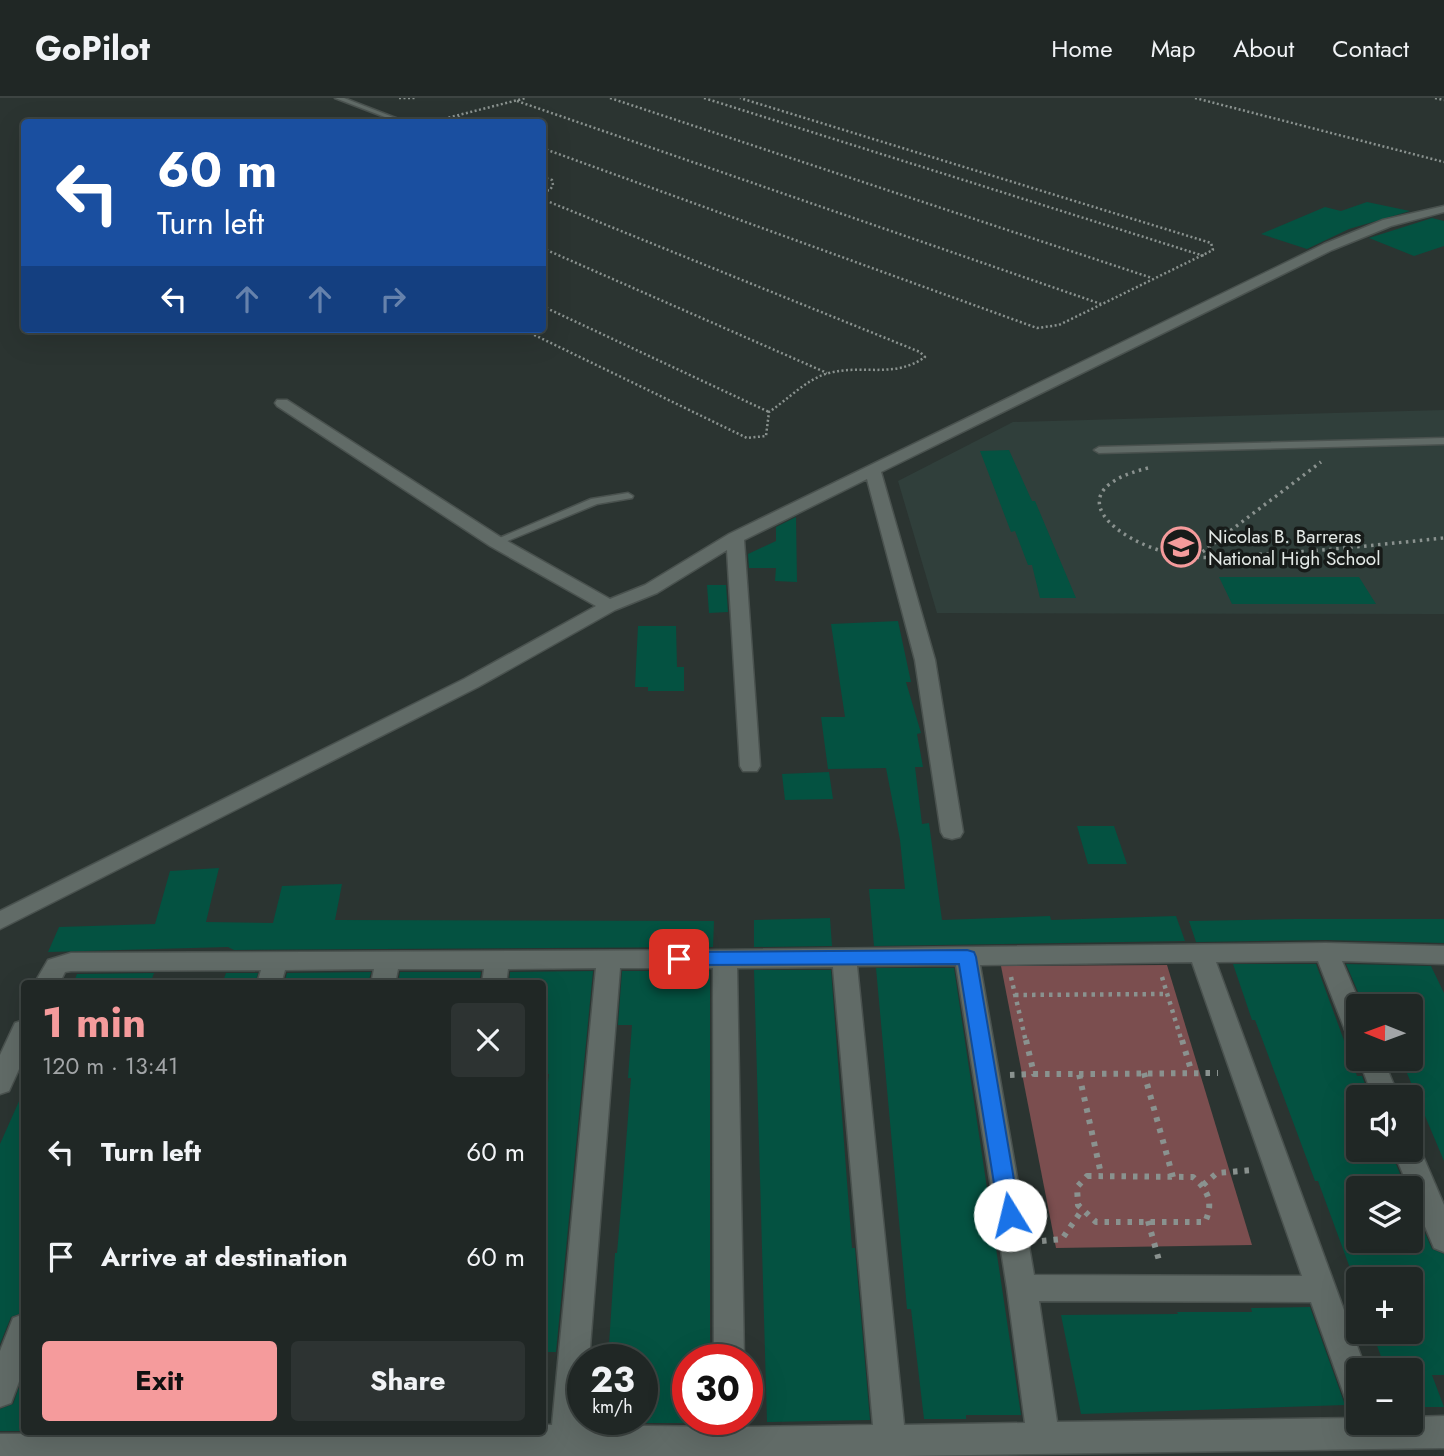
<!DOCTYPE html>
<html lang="en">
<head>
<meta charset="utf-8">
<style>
  body { margin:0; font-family:Jost,sans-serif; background:#2d3332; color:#f1f3f6; height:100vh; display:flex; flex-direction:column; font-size:26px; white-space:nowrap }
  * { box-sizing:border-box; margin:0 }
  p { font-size:23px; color:#a2a5a7 }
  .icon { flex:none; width:38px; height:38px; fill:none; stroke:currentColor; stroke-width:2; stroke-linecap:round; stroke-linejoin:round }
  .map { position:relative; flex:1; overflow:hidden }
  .panel { position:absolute; left:21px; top:882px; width:525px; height:455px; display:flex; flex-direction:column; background:#202725; border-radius:7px; box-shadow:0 7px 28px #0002,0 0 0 2px #3d4442 }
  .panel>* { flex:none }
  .banner { position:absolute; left:21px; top:21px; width:525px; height:214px; border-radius:7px; box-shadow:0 7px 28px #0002,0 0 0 2px #3d4442; background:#1a4fa0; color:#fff; overflow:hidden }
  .needle { width:46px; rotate:271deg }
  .fabs { position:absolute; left:1346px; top:896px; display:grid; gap:14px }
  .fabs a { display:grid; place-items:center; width:77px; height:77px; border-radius:7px; background:#202725; box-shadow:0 7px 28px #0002,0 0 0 2px #3d4442; font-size:35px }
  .speed { position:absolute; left:567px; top:1246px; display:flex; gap:14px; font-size:35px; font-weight:700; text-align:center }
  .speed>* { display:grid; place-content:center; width:91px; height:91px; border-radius:50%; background:#202725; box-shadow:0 7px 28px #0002,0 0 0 2px #3d4442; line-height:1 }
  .speed small { font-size:18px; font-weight:400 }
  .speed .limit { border:10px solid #d22; background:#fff; color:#111 }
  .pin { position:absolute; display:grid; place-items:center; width:60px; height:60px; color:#fff; margin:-30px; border-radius:14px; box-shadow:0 4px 10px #0006 }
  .me { position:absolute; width:77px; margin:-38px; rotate:351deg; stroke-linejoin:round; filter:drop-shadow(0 0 5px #0008) }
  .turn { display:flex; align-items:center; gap:24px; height:147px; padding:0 21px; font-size:32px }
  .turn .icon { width:91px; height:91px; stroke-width:2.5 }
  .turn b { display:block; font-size:49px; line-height:60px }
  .lanes { display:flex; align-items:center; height:66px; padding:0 21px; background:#0003; justify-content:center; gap:35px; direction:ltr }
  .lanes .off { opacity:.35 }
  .round { display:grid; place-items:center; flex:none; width:74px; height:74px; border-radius:7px; background:#2d3332 }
  .overview { display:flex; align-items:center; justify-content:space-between; height:119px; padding:0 21px }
  h1 { font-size:42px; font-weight:700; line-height:52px; color:#f59b9c }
  .cta { display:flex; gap:14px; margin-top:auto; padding:14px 21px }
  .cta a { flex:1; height:80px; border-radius:7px; background:#f59b9c; color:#111; font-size:28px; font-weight:700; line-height:80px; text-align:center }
  .cta a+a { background:#2d3332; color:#f1f3f6 }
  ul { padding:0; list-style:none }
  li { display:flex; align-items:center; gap:21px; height:105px; padding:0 21px }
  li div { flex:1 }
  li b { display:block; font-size:26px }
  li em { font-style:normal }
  header { display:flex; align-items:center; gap:42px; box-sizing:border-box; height:98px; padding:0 35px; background:#202725; border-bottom:2px solid #3d4442 }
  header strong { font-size:33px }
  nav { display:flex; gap:38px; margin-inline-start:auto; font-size:24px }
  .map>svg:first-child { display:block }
  .built { fill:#303f3b }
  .green { fill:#7b4e4f }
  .building { fill:#045241 }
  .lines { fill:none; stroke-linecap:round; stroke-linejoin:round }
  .lane-casing { stroke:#4a524f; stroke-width:3 }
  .street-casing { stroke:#4a524f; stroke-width:3 }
  .path-far3 { stroke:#8a928f; stroke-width:2.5; stroke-dasharray:2 2.5; stroke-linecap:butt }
  .path-far2 { stroke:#8a928f; stroke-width:3.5; stroke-dasharray:2.5 4.5; stroke-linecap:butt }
  .path-far1 { stroke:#8a928f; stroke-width:4.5; stroke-dasharray:3.5 5; stroke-linecap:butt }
  .path { stroke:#8a928f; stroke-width:6; stroke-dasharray:4.5 7; stroke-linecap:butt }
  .lane { fill:#616b67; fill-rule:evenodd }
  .street { fill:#616b67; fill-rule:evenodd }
  .route { fill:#1a73e8; stroke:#114b97; stroke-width:2 }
  .labels { text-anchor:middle; stroke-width:7; stroke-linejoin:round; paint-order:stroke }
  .poi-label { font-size:19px; fill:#e4eae7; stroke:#171b19; text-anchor:start }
</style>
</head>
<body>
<header>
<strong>GoPilot</strong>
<nav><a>Home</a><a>Map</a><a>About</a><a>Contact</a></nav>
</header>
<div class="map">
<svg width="1444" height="1358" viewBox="0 0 1444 1358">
  <rect width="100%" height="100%" fill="#2b3431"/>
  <!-- built -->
  <path class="built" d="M1444 312V516L937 515 898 383 1013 324Z"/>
  <!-- green -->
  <path class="green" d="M1167 867 1252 1147 1056 1150 1001 868Z"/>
  <!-- building -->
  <path class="building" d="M1367 104 1410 113 1349 131 1307 151 1261 136 1325 109 1341 113Z
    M1432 120 1444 123V148L1414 158 1369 140Z
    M1009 352 1032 403H1035L1076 500H1040L1032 467H1028L1015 433 1011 434 980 353Z
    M796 419 797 484 775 483 776 470H749L748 456 776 443V429Z
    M1219 479H1359L1376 506H1232Z
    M707 487H726L728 514 709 515Z
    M898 523 911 584H906L921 635 917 636 923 669H915L922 726 929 725 942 822 1050 818 1051 822 1176 818 1185 843 874 848 869 791H905L900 742 886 670 828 671 821 619H845L831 526Z
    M638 528H676L677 569H684V593H648V589H635Z
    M829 674 833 701 785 702 782 676Z
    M1077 728H1114L1127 766H1088Z
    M219 770 206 824 273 825 282 788 342 786 335 822 714 823 713 849 234 852 228 849 48 854 59 829 155 826 170 773Z
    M830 820 832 848 754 849V822Z
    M1296 821H1444V845L1326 842 1196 844 1189 823Z
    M1233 866H1316L1357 978H1362L1370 999H1358V1052H1390L1406 1090H1358V1143H1410V1101L1432 1151 1444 1156V1277H1432L1444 1309H1410V1272H1386L1372 1234H1410V1181H1354L1318 1083H1315L1255 922H1252Z
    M1346 866 1431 868 1444 895V1063L1401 961H1410V908H1364Z
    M876 870H954L1021 1317H966V1321H924L911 1211H907Z
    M754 872H831L852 1150H855L870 1322 767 1324Z
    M593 873 556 1254H542V1033L549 976H542V886H509L510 874Z
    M622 873H710V1262H688V1325H642V1262H608L615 1155H617L622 1098 631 980H628L632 927H618Z
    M371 874 368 886H284L287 875Z
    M400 874H481L479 886H398Z
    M154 875 150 886H73L77 876Z
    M226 875H258L255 886H222Z
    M24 992V1214L11 1219 0 1246V1046Z
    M1310 1209 1345 1307 1081 1316 1061 1217 1178 1216 1177 1214H1252L1251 1210Z
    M24 1276V1333H0V1311L13 1306Z"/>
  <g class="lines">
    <!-- lane casing -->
    <g class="lane-casing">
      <path id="lane" d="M335 0H344L406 24H398Z
        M1444 340V346L1099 355 1094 352 1099 349Z
        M628 395 633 398 632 400 597 406 500 446H492L490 444 591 401Z"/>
    </g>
    <!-- street casing -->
    <g class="street-casing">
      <path id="street" d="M1444 108V114L1391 128 1332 152 881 374 935 562 963 734 960 739 952 741 944 739 941 734 915 562 867 381 744 442 760 668 757 673H743L740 668 727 452 657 495 615 512 478 589 0 831V813L464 581 596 508 490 448 277 308 275 305 277 302H287L502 440 610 501 645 487 729 436 1324 146 1383 122Z
        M1326 845 1444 848V866L1342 863 1361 908H1358V942L1349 939 1345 932 1318 863 1216 864 1366 1272H1358V1309L1347 1305 1311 1204 1039 1203 1057 1324 1358 1320V1325H1410V1319L1444 1318V1350L905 1358H0V1336L542 1334V1327H552L596 870 508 871 506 886H482L484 871H398L395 886H371L374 871 285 872 281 886H257L261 872 71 873 65 874 59 886H34L48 862 71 855 725 852ZM1192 864 1302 1178 1034 1177 980 867ZM956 867 1007 1190 1025 1325 904 1327 857 868ZM833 869 873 1327 746 1329V1321H714V1329L584 1327 583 1262H589L620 870H713L714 1262H744L737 870Z
        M24 922V960L9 993 0 996V957L15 925Z
        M1358 959 1383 961 1399 999H1373Z
        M1410 1042 1417 1044 1444 1107V1154L1434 1150 1393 1052H1410Z
        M24 1216V1270L11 1305 0 1309V1253L13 1220Z"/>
    </g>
    <!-- path-far3 -->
    <path class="path-far3" d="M399 0H415
      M610 0 1152 180
      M704 0 1204 158
      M1195 0 1444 64
      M1435 0 1444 2
      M517 3 1101 206
      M458 19 474 24
      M431 24 526 0
      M542 50 1037 230 1059 227 1213 152 1211 145 740 0
      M542 79 552 82 553 87 550 92 542 93
      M542 150 827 275
      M542 208 769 314
      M522 231 747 340 766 338 769 314C787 302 808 280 829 275 863 266 894 281 925 259L920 254 542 101"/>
    <!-- path-far2 -->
    <path class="path-far2" d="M1148 370C1054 393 1115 443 1173 456 1203 463 1233 458 1263 456 1324 453 1384 446 1444 440
      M1197 458 1321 364"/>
    <!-- path-far1 -->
    <path class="path-far1" d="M1011 879 1026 944
      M1162 879 1182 944
      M1015 897 1167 896"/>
    <!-- path -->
    <path class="path" d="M1026 942 1034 976H1079L1101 1076
      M1182 942 1192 975
      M1144 975 1173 1079
      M1079 976 1218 975
      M1010 977 1034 976
      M1087 1078 1193 1079C1208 1092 1214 1105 1205 1124H1096L1078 1107 1077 1089Z
      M1203 1087 1217 1075 1253 1072
      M1148 1123 1160 1166
      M1042 1143 1062 1141 1082 1112"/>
    <!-- lane -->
    <use href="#lane" class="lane"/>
    <!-- street -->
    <use href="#street" class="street"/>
  </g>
  <!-- route -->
  <path class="route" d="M967 852 974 854 976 859 1020 1117 1017 1124 1010 1126 1002 1124 999 1117 959 866 679 867 673 865 670 861 673 856 679 854Z"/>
  <!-- icons -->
  <defs>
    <g id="school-ring" transform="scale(2.0125)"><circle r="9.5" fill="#171b19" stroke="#f59b9c" stroke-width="1.5"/><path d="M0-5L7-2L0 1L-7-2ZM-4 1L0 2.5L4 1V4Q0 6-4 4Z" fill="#f59b9c"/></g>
  </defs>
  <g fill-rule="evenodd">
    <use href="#school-ring" x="1181" y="449"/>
  </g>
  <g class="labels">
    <!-- poi labels -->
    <g class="poi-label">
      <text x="1208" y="445">Nicolas B. Barreras<tspan x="1208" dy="22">National High School</tspan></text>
    </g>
  </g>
</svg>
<div class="fabs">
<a><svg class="needle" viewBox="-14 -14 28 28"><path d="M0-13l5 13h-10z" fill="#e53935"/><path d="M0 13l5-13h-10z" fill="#a2a5a7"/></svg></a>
<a><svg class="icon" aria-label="sound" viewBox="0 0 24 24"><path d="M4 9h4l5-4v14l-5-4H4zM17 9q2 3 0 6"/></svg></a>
<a><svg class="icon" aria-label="layers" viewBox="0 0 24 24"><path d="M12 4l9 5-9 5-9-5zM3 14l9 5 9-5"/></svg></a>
<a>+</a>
<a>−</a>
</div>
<div class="speed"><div>23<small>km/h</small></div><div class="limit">30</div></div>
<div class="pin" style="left:679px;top:861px;background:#d93025"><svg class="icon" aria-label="arrive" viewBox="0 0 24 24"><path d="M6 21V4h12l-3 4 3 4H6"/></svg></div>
<svg class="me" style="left:1010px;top:1117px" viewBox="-20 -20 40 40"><circle r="19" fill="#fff"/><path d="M0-13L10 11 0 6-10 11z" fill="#1a73e8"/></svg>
<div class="banner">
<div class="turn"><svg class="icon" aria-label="left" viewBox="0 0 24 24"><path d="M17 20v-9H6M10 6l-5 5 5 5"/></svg><div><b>60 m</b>Turn left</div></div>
<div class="lanes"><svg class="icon" aria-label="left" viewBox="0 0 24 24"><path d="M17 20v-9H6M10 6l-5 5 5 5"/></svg><svg class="icon off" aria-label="ahead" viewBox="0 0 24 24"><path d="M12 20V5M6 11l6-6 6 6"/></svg><svg class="icon off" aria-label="ahead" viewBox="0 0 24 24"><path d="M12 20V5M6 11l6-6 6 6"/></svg><svg class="icon off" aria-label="right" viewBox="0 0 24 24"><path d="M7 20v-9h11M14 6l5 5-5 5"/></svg></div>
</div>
<section class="panel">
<div class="overview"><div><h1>1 min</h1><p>120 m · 13:41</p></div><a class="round"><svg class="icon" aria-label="close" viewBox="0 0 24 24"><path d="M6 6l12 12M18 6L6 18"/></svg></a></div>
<ul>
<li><svg class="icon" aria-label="left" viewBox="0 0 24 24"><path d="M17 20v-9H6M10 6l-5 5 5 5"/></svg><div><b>Turn left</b></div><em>60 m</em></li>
<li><svg class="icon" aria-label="arrive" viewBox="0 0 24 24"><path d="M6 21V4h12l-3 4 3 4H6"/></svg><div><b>Arrive at destination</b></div><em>60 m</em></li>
</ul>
<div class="cta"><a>Exit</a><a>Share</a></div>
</section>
</div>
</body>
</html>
